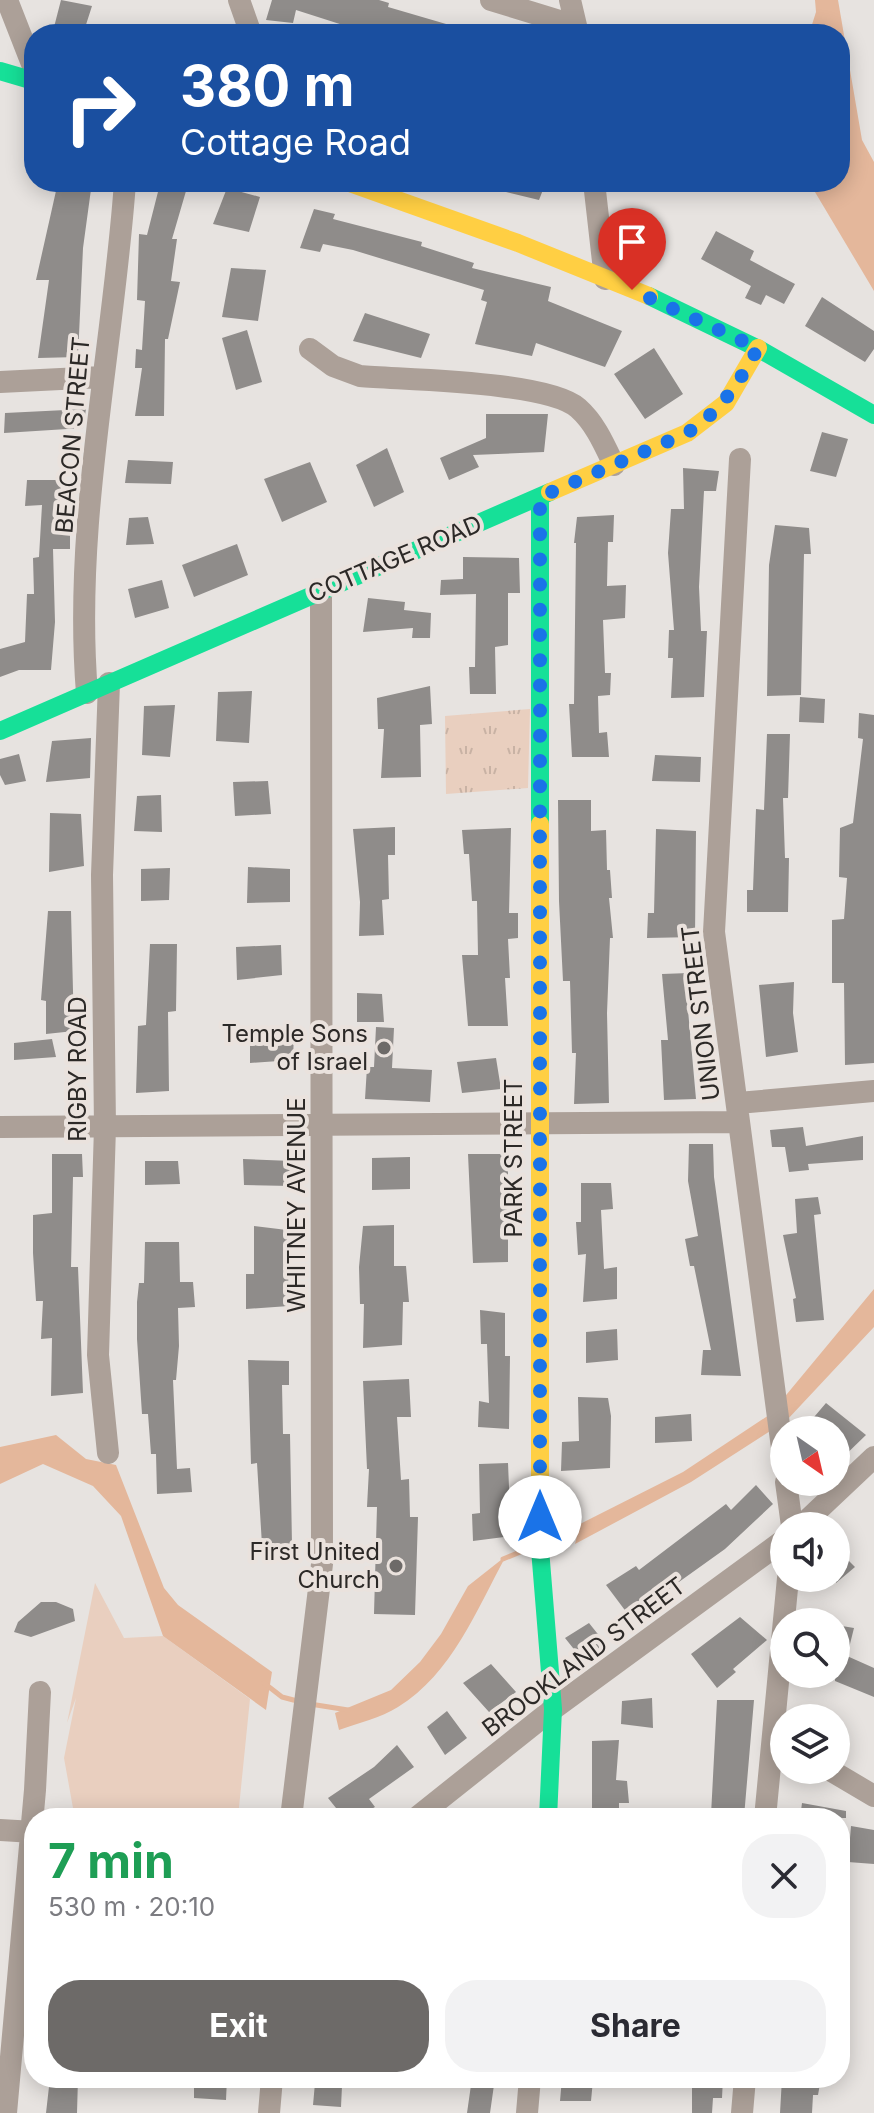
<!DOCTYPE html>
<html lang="en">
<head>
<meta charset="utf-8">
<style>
  body { margin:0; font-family:Inter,sans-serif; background:#f2f2f3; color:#2b2b33; height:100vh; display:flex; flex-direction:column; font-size:30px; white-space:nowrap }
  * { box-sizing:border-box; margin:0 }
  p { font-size:26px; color:#7c7c81 }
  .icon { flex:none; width:44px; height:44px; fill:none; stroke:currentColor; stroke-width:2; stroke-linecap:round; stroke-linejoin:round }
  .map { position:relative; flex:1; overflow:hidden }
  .sheet { position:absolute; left:24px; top:1808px; width:826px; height:280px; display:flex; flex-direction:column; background:#fff; border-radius:32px; box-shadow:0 4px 20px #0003 }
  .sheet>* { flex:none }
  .top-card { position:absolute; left:24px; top:24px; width:826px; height:168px; border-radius:32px; box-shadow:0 4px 20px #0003; background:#1a4fa0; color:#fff; overflow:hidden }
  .needle { width:52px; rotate:146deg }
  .fabs { position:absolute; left:770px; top:1416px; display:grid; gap:16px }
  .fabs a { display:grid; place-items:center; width:80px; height:80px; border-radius:50%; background:#fff; box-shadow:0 4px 20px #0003; font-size:40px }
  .pin { position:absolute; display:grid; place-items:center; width:68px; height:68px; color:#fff; margin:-82px -34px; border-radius:50% 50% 50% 0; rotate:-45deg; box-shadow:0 0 8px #0007 }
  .pin .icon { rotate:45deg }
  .me { position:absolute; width:88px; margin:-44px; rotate:0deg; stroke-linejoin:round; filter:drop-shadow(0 0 6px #0008) }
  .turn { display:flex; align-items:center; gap:28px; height:168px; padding:0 24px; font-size:36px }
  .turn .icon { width:104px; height:104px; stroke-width:2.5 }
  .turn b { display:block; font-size:56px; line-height:68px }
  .round { display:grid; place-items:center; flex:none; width:84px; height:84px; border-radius:32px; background:#f2f2f3 }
  .overview { display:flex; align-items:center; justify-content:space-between; height:136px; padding:0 24px }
  h1 { font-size:48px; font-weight:700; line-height:60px; color:#1e9e55 }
  .primary-button { display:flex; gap:16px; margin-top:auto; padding:16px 24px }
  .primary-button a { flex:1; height:92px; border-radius:32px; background:#6d6a68; color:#fff; font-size:32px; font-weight:700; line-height:92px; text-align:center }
  .primary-button a+a { background:#f2f2f3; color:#2b2b33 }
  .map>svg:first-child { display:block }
  .grass { fill:#e9cfbf }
  .park { fill:url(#park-tufts) }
  .water { fill:#e4b79b }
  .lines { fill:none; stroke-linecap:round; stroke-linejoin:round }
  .stream { stroke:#e4b79b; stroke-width:5 }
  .building { fill:#8f8c8a }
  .street { stroke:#aca098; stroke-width:22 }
  .fast { stroke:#16e098; stroke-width:18 }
  .slow { stroke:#ffcf43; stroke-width:18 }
  .route { stroke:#1a73e8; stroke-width:14; stroke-dasharray:0 25.2 }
  .poi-dot { fill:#6d6a68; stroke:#eae2dd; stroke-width:3 }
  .labels { text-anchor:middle; stroke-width:8; stroke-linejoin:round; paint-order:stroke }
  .street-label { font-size:24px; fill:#2c2927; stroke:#eae2dd }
  .poi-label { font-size:24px; fill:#2c2927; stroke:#eae2dd; text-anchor:end }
</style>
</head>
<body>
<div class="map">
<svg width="874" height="2113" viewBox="0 0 874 2113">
  <defs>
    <pattern id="park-tufts" width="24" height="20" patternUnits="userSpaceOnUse" patternTransform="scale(2)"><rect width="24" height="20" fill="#e9cfbf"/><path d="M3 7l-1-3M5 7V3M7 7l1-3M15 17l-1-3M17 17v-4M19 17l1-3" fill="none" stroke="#c8b2a4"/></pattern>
  </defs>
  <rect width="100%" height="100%" fill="#e7e3e0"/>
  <!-- grass -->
  <path class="grass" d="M95 1583 124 1638 163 1636 250 1699 238 1817 73 1808 64 1758 76 1698 67 1723Z"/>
  <!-- park -->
  <path class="park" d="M530 709 528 788 446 794 445 716Z"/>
  <!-- water -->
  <path class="water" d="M815 0H838L862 140 874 162V291L809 182H840V34H809L816 12Z
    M874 1289V1327L787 1420 782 1400Z
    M772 1413 775 1428 691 1482 575 1544 580 1524 683 1472Z
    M56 1435 86 1459 116 1465 164 1588 178 1605 272 1672 266 1710 163 1636 121 1516 93 1486 43 1464 0 1484V1447Z
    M506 1556C477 1609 452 1674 398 1707 381 1718 358 1723 339 1730L335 1713 391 1690 420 1662 441 1634 468 1586Z"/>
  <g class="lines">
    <!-- stream -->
    <path class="stream" d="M551 1541 583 1530
      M503 1559 530 1548
      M264 1683 282 1697 301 1702
      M310 1704 348 1710"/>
  </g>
  <!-- building -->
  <path class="building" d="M61 0 92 6 83 34 53 31Z
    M272 0H379L389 3 388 7 470 31V34H371L296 10 293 23 266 20Z
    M58 182H92L83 248 78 357 38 358 49 280H36Z
    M487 182H546L539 200 486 187Z
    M160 184 186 191 172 239H177L171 281 180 282 168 339H165L164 416H135L142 368H135L136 349 142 350 145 301 137 300 139 234 147 235Z
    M227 188 260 197 249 232 213 224Z
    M314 209 335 214 333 219 422 242 421 246 474 263 472 268 551 287 548 301 622 331 605 367 536 343 532 356 475 344 487 302 481 300 484 290 353 250 323 244 320 252 300 248Z
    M716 231 754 251 750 260 795 284 784 304 766 295 761 305 745 298 751 286 701 259Z
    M231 268 266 270 258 321 222 317Z
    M822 297 874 331V349L865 362 805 326Z
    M365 313 430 334 421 358 353 341Z
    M247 330 262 382 236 390 222 338Z
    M654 348 683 394 645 419 614 374Z
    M86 409 83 428 4 433 5 413Z
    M486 414H548L544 452 473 455 479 467 449 480 440 458 486 438Z
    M822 432 848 439 836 477 810 471Z
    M387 448 404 492 374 507 356 465Z
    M128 460 173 462 171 484 125 483Z
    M310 462 327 502 282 522 264 479Z
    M683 468 719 471 716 491H704L699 587 701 631H707L704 697 671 698 673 658H668L669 630H674L668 553 671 509H684Z
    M27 480H61V527H70V549H53L55 622 51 670H19L0 677V649L25 642 27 594H34L33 558 39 557 42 505 25 506Z
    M614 515 613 542H608L607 586 626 585 625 618 603 620 605 673H611L610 695 598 696 599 733 607 732 609 757H572L569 704H574L576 543H574L577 517Z
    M148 517 154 544 126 545 129 518Z
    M775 525 809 528 811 554H804L801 695 767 696 769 565Z
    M237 544 248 575 194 597 182 565Z
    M463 557 519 558 520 593H508V645L495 647 496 694H470L469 667H475L476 594 440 595 441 580 463 579Z
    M162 580 169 608 135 618 128 589Z
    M368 598 405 602 404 610 431 613 430 638H412L413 628 363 632Z
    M430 686 432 724 420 725 421 777 381 778 384 729H378L377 698Z
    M252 691 249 743 216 741 218 692Z
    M800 697 825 699 824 723 799 722Z
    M175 705 170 757 142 755 144 706Z
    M859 713 874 715V1063L845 1065 844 983H832V920L844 919 847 878 839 877 840 828 853 823 863 739 858 738Z
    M767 734H790L788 798H783L785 858H789L788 912H747V890H753L756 809 764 810Z
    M91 738 90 778 46 782 52 741Z
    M19 754 26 781 5 785 0 775V759Z
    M655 755 701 757 700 782 652 781Z
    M268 781 271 814 235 816 233 782Z
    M161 795 162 832 134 831 137 796Z
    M558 800H591V831L606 830 607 870H610L612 898H609L613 938H610L607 1013 609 1103 574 1104 576 1053H572L570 981H563L559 901Z
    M50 813 81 814 84 866 49 872Z
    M395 827V855H388L389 899 382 900 384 935 359 936 360 902 353 829Z
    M511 828 509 913H518V938L508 939 510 978H505L508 1026H468L462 955H478L477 901H472L469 854H464L462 830Z
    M656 829 696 831 695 937 647 938 648 913H654Z
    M248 867 290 869V902L247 903Z
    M170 868 169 900 141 901V869Z
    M48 911H71L74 1031 46 1034V1001L41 1000Z
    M150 944H177L176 1011 168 1012 169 1091 136 1093 138 1026 146 1025Z
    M281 945 282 975 237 980 236 947Z
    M689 973 692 998 687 999 696 1099 664 1100 661 1040H668L662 974Z
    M794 982 793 1013 798 1052 766 1057 759 985Z
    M357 993 382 994 384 1022H357Z
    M376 1027 394 1028 392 1068 432 1070 430 1102 365 1099 367 1067H374Z
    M250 1032H294L293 1060 250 1063Z
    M52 1039 56 1057 14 1060V1043Z
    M496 1058 501 1089 462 1093 457 1062Z
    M803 1127 806 1146 863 1136V1160L808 1164 809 1170 789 1172 785 1147H772L770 1130Z
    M689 1144H713L714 1177 741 1376 701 1375 703 1350H711L694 1266H690L685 1239 698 1236 688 1181Z
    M52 1154H82L83 1177H73L71 1267H78L83 1393 51 1396 52 1338 41 1339 43 1301H36L33 1253V1215L52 1213Z
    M468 1154H508V1262L473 1263Z
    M410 1157V1189L372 1190V1158Z
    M243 1159 292 1161 291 1186 244 1185Z
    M145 1161H178L180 1184 145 1185Z
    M581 1183H611L613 1209 601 1210 604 1269 617 1267V1299L583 1302 586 1254 578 1255 576 1222H581Z
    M818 1197 821 1214 814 1215 824 1320 796 1322 793 1299 796 1298 783 1235 797 1233 795 1199Z
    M394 1225V1266H406L409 1302H403L402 1345 363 1348 364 1304H360L359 1267 363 1226Z
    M254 1226 287 1230 289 1306 246 1309V1274H254Z
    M145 1242H179L180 1282H193L195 1307 178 1308 179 1346 176 1380H173L177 1469 190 1468 192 1492 157 1494 156 1454H151L148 1414H142L137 1339V1302L139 1283H144Z
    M480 1310 505 1313V1356H510L509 1429 478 1427 479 1401 489 1403 487 1344H481Z
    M617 1329 618 1360 586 1363V1332Z
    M248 1360 289 1361V1385H282L283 1434H290L292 1545H262L257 1463 251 1464Z
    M409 1379 411 1417H397L401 1480 409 1479 410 1517H418L415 1615 374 1614 377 1507H367L369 1469H367L363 1381Z
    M578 1397 608 1398 611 1416 610 1468 561 1471 562 1442 579 1441Z
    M826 1403 866 1435 836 1464V1430H803Z
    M691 1414 692 1441 655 1443V1417Z
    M508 1463 511 1536 473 1541 472 1514 480 1513 479 1464Z
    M756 1485 773 1504 725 1549 630 1617 606 1585 636 1566 639 1570 726 1504 731 1510Z
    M836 1548 855 1567 836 1583Z
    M41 1602H56L73 1609 75 1621 31 1637 14 1632 18 1622Z
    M740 1617 767 1640 733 1669 736 1672 717 1688 691 1654Z
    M589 1623 609 1648 585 1663 565 1638Z
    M836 1625 854 1628 847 1656 874 1668V1697L835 1681Z
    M491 1664 516 1692 489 1712 463 1683Z
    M652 1698 653 1728 621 1724 622 1701Z
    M717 1700H754L744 1817 711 1815Z
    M447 1711 467 1738 445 1755 427 1727Z
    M619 1740 616 1780 627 1781 629 1803H619V1818H592V1741Z
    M397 1745 414 1767 369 1799 375 1807 355 1818H344L328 1798 374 1767Z
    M802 1803 846 1811V1818H800Z
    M851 1826 874 1830V1864L848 1862Z
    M50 2078H78L77 2113H46Z
    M194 2078H227L226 2100 194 2098Z
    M472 2078H495L490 2113H467Z
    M562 2078 593 2080 591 2101H560Z
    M692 2078H723L722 2098H713L712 2113H692Z
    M782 2078H821L818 2095H813L812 2113H780Z
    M315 2083 342 2086 341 2107 313 2105Z"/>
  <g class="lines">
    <!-- street -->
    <path class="street" d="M7 0 34 69
      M239 0 251 34
      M491 0 576 26
      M570 0 578 34
      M594 182 605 279
      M310 349 333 366 360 376C406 380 547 381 578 408 595 423 604 444 614 465
      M0 382 101 377
      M740 459 714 932 784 1463
      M87 693C73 523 113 352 125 182
      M738 1103 874 1091
      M0 1127 738 1122
      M108 1453 98 1355 105 1127 102 875 109 683
      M786 1482 792 1526
      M801 1526 874 1457
      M830 1770 874 1796
      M291 1818 322 1564 321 591
      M416 1818 553 1709 784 1540
      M765 1818 788 1578
      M0 1830 34 1832
      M6 2113 35 1790 40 1692
      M269 2113 272 2078
      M527 2113 530 2078
      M742 2113 745 2078"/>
    <!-- fast -->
    <path class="fast" d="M0 71 34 81
      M649 296 759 349 874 415
      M540 497V824
      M0 731 550 492
      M540 1492V1549L553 1709 548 1818"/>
    <!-- slow -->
    <path class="slow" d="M347 182 518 243 649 296
      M550 492 687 433 726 403 758 348
      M540 824V1492"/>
  </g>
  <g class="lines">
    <!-- route -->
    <path class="route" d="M540 1517V497L687 433C722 410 738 384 758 348L632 290"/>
  </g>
  <!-- markers -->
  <g class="poi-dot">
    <circle cx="384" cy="1048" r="8"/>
    <circle cx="396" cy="1566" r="8"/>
  </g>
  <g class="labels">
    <!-- street labels -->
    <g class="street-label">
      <text transform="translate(73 435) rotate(-85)" y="8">BEACON STREET</text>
      <text transform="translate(395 559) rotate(-23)" y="8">COTTAGE ROAD</text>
      <text transform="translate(701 1013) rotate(-97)" y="8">UNION STREET</text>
      <text transform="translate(78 1069) rotate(-90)" y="8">RIGBY ROAD</text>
      <text transform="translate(514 1158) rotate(-90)" y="8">PARK STREET</text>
      <text transform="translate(297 1205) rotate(-90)" y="8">WHITNEY AVENUE</text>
      <text transform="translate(584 1657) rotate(-37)" y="8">BROOKLAND STREET</text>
    </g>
    <!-- poi labels -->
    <g class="poi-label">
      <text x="368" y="1042">Temple Sons<tspan x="368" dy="28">of Israel</tspan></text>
      <text x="380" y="1560">First United<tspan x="380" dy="28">Church</tspan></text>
    </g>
  </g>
</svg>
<div class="fabs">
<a><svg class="needle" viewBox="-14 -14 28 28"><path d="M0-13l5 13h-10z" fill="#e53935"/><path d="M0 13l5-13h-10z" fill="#7c7c81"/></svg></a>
<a><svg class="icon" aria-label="sound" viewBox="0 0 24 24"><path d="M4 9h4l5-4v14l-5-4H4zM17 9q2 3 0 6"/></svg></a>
<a><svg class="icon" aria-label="search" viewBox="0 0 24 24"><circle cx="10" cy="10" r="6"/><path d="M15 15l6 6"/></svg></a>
<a><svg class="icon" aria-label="layers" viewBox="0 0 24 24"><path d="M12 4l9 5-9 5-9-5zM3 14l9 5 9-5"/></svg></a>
</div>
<div class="pin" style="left:632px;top:290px;background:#d93025"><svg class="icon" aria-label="arrive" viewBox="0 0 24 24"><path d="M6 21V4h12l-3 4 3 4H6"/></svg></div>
<svg class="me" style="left:540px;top:1517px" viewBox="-20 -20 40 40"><circle r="19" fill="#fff"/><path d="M0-13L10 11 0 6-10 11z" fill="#1a73e8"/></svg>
<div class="top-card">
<div class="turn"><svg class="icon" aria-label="right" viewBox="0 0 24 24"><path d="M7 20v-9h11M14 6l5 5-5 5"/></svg><div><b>380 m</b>Cottage Road</div></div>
</div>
<section class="sheet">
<div class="overview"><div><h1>7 min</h1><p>530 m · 20:10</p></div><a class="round"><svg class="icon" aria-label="close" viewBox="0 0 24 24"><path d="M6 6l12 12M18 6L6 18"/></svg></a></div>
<div class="primary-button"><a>Exit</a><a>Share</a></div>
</section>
</div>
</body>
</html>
